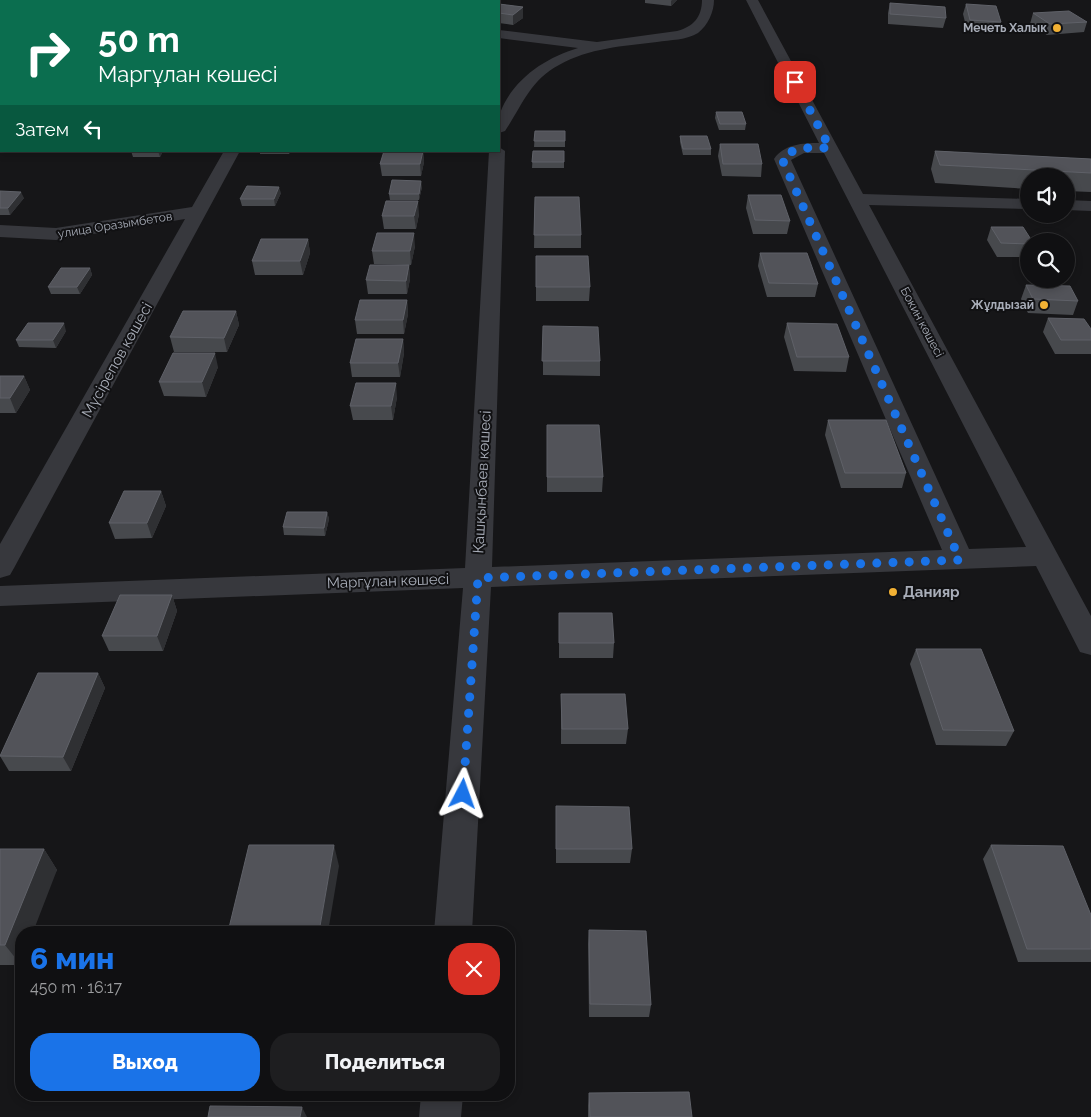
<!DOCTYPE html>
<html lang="ru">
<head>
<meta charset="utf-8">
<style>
  body { margin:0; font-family:Raleway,sans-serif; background:#1e1e20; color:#f1f3f6; height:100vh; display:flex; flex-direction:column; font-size:19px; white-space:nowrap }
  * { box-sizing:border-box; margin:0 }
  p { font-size:16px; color:#9c9d9f }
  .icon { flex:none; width:28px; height:28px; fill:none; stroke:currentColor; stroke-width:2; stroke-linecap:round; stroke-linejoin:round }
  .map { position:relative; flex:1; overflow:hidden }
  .details { position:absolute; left:15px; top:926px; width:500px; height:175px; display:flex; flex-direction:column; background:#101012; border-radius:20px; box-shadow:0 2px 8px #0003,0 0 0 1px #303032 }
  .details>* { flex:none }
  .top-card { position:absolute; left:0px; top:0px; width:500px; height:152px; box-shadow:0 2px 8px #0003,0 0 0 1px #303032; background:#0b6e4f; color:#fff; overflow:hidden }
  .tools { position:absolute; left:1020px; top:168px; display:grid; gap:10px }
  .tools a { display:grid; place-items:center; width:55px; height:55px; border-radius:50%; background:#101012; box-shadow:0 2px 8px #0003,0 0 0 1px #303032; font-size:25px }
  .pin { position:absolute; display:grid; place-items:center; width:42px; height:42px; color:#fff; margin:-21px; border-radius:10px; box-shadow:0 2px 8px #0006 }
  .me { position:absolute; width:55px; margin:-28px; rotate:4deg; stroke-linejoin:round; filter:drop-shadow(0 0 4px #0008) }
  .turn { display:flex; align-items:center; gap:18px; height:105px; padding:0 15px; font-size:22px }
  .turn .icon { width:65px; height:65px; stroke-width:2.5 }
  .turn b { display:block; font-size:35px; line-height:42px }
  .then { display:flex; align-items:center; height:48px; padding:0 15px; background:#0003; gap:10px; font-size:19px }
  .round { display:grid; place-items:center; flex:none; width:52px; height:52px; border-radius:20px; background:#1e1e20 }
  .head { display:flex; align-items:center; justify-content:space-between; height:85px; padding:0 15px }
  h1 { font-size:30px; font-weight:800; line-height:38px; color:#1a73e8 }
  .primary-button { display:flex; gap:10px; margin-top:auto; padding:10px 15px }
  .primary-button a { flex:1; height:58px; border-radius:20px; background:#1a73e8; color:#fff; font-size:20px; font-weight:800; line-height:58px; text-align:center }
  .primary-button a+a { background:#1e1e20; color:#f1f3f6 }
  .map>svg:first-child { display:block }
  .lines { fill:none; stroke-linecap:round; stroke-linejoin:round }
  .minor { fill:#37383d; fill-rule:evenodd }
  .wall { fill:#47494d }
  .shaded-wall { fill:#2f3033 }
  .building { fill:#525359; stroke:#5f6168 }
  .route { stroke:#1a73e8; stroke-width:9; stroke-dasharray:0 16.2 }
  .poi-dot { fill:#f2b134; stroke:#111113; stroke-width:2 }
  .labels { text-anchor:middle; stroke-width:4; stroke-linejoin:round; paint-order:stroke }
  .far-poi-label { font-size:12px; font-weight:bold; fill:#a8adb8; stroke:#111113; text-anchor:end }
  .far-street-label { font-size:12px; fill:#a8adb8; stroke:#111113 }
  .street-label { font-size:15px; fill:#a8adb8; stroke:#111113 }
  .poi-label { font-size:15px; font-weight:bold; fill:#a8adb8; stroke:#111113; text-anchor:start }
</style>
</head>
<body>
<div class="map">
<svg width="1091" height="1117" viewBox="0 0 1091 1117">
  <rect width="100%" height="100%" fill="#161618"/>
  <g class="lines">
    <!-- minor -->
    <path class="minor" d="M241 0H261L262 1H242Z
      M702 0H714C714 12 708 25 698 33 687 40 670 40 657 42 623 46 589 48 559 65 530 80 522 106 505 131L499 133C499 127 497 119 500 113 513 79 545 58 578 48L499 38V30L597 42 677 31C693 27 702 17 702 0Z
      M746 0H758L863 194 1029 199V209L869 205 1091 616V655L1080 652 1036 566 491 587 472 932H434L463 588 0 606V586L465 568 489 151H499V147L505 151 492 567 942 550 774 159C784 144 803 143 819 143ZM804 153H824L1026 547 969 549 791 160Z
      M0 115 1 116V126L0 125Z
      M224 151H240L14 568 10 575 0 578V544L185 219 56 240 0 237V225L56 228 192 207Z
      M1066 200 1091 201V211L1066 210Z
      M421 1095H463L461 1117H419Z"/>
  </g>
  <!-- wall -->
  <path class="wall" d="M315 0H340L338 1H324Z
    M645 0H677L671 6 645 3Z
    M890 3 946 18 943 28 888 24V13Z
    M499 4 523 7V18L513 25 499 23Z
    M966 4 1001 22 998 32 967 30 963 14Z
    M1033 13 1087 22 1084 32 1047 35 1030 24Z
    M716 112 746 124 745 130H719L715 118Z
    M535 131H565V147H534Z
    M680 136 711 149V155H683L680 142Z
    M720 144 762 164 761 177 722 176 718 156Z
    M131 151H163L160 157H133Z
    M260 151H291L289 154H260Z
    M423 151 424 162 421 176H382L380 164Z
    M533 151H564V168H532Z
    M935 151 1091 159V192L1066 191V176H1029V189L935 183 931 169Z
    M422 187 419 200H390L389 194Z
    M0 191 24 198 10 215H0Z
    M281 193 275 206H242L240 199Z
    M748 195 790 221 787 234H753L746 208Z
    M535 197 581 235V248H534Z
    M419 214 416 229H384L382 216Z
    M991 227 1029 241V257H997L987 240Z
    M308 239 310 253 303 275H255L252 261Z
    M415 246 411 265 374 264 372 251Z
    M760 253 818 284 815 297H767L758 266Z
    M536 256 590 287 589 301H536Z
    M409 265 410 279 407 294H368L366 280Z
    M90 268 92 275 80 294H51L48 287Z
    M1026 285 1078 301 1073 315 1028 313 1021 299Z
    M407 300 408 314 404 334H357L355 320Z
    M236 311 239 325 227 352H174L170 337Z
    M1048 318 1091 329V354H1055L1043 332Z
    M787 323 849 357 846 372 794 371 784 337Z
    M543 326 600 361V376L543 375Z
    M66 331 56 348 19 347 16 340Z
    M403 339 404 353 400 377H352L350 363Z
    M218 367 206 397 164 396 159 382Z
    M0 376H24L30 390 16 413H0Z
    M397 397 393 420H353L350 406Z
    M828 420 906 473 902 488H841L825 435Z
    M547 425 603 477 602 492H547Z
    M161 491 166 506 152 538 115 539 109 523Z
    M327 512 329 519 325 536 284 535 283 527Z
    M172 595 177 611 163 651H109L102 636Z
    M559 613 614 643 613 658H559Z
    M916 649 1014 731 1006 746 936 745 910 664Z
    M98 673 105 688 71 771H9L0 756V755Z
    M561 694 628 729 626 744H561Z
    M556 806 632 849 630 863H556Z
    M991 845 1091 915V962H1018L983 859Z
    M0 849H44L57 870 21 932V965H0Z
    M589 930 651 1005 649 1017H589L588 944Z
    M589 1093 692 1117H588V1105Z"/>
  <!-- shaded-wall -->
  <path class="shaded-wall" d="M672 0H677L671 6V1Z
    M523 7V18L513 25V15Z
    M158 151H163L160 157Z
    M423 151 424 162 421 176 420 164Z
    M421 181 422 187 419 200V194Z
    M279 187 281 193 275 206 274 199Z
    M21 192 24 198 10 215 8 208Z
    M418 201 419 214 416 229 414 216Z
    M414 233 415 246 411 265 410 251Z
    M308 239 310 253 303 275 300 261Z
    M409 265 410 279 407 294 406 281Z
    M90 268 92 275 80 294 77 287Z
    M407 300 408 314 404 334 403 320Z
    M236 311 239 325 227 352 224 338Z
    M64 323 66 331 56 348 53 340Z
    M403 339 404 353 400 377 398 363Z
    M215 353 218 367 206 397 202 382Z
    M24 376 30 390 16 413 10 398Z
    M396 383 397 397 393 420 391 406Z
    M161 491 166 506 152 538 147 523Z
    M327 512 329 519 325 536 324 528Z
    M172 595 177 611 163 651 157 636Z
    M98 673 105 688 71 771 63 757Z
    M334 845 339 866 328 932H319Z
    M44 849 57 870 33 932H21V965L5 945Z
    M302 1107 307 1117H300Z"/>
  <!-- building -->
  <path class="building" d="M372 0H397L395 1H369Z
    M890 3 945 7 946 18 890 14Z
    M499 4 523 7 513 15 499 13Z
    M966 4 996 6 1001 22 970 20Z
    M1069 11 1087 22 1050 24 1033 13Z
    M716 112H742L746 124H720Z
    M535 131H565V141H534Z
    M680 136H707L711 149H683Z
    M720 144H758L762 164H723Z
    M384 151H423L420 164H380Z
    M533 151H564V162H532Z
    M935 151 1091 159V173L940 165Z
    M392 180 421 181 419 194H389Z
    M247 186 279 187 274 199H240Z
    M0 191 21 192 8 208H0Z
    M748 195H781L790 221 755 220Z
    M535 197H579L581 235H534Z
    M386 201H418L414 216H382Z
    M991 227H1023L1032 241H1029V244L1001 243Z
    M377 233H414L410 251H372Z
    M261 239H308L300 261H252Z
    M760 253H807L818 284 769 283Z
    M536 256H588L590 287H536Z
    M370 265H409L406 281 366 280Z
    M61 268H90L77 287H48Z
    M1026 285 1070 286 1078 301 1033 299Z
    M360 300H407L403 320H355Z
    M183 311H236L224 338 170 337Z
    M1048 318 1084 319 1091 329V340H1061Z
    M28 323H64L53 340H16Z
    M787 323 837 324 849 357H797Z
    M543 326 598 327 600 361H542Z
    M356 339H403L398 363H350Z
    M173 353H215L202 382H159Z
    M0 376H24L10 398H0Z
    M356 383H396L391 406H350Z
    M828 420H886L906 473H845Z
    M547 425H599L603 477H547Z
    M124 491H161L147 523H109Z
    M287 512H327L324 528 283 527Z
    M120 595H172L157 636H102Z
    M559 613H612L614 643H559Z
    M916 649H981L1014 731 943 730Z
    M38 673H98L63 757 0 756Z
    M561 694H625L628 729H562Z
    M556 806 629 807 632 849H556Z
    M249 845H334L319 932H228Z
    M991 845 1063 846 1091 915V949H1027Z
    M0 849H44L5 945H0Z
    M589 930 646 931 651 1005 590 1004Z
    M689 1092 692 1117H590L589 1093Z
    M210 1106 302 1107 300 1117H208Z"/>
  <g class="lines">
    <!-- route -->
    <path class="route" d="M463 794 478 578 960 560 782 159C795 145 812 148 830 148L795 82"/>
  </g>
  <!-- markers -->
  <g class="poi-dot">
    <circle cx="1057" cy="28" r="5"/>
    <circle cx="1044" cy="305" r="5"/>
    <circle cx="893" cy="592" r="5"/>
  </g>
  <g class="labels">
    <!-- far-poi labels -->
    <g class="far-poi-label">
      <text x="1047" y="32">Мечеть Халык</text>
      <text x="1034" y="309">Жұлдызай</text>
    </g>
    <!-- far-street labels -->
    <g class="far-street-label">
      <text transform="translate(115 225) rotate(-9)" y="4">улица Оразымбетов</text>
      <text transform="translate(922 322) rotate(62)" y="4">Бокин көшесі</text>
    </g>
    <!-- street labels -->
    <g class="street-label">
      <text transform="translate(117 360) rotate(-61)" y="5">Мүсірепов көшесі</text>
      <text transform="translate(482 482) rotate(-87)" y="5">Қашқынбаев көшесі</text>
      <text transform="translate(388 581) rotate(-2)" y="5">Маргұлан көшесі</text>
    </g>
    <!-- poi labels -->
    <g class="poi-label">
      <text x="903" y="597">Данияр</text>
    </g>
  </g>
</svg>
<div class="tools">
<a><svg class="icon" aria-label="sound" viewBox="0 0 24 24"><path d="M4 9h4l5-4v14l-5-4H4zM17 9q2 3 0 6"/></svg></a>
<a><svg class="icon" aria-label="search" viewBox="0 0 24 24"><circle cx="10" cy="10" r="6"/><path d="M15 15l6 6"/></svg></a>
</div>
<div class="pin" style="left:795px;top:82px;background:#d93025"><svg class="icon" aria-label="arrive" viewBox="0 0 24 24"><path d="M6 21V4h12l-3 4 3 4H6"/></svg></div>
<svg class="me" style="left:463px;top:794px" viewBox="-20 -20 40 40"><path d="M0-17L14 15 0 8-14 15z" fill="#1a73e8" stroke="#fff" stroke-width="4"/></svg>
<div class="top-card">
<div class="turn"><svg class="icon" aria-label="right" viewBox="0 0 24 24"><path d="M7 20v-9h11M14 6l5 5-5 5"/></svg><div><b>50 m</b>Маргұлан көшесі</div></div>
<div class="then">Затем<svg class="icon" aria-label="left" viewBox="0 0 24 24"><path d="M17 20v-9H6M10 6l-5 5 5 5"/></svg></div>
</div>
<section class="details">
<div class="head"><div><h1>6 мин</h1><p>450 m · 16:17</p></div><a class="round" style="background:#d93025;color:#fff"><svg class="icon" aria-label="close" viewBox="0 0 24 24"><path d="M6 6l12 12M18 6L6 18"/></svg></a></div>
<div class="primary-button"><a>Выход</a><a>Поделиться</a></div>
</section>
</div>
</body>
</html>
